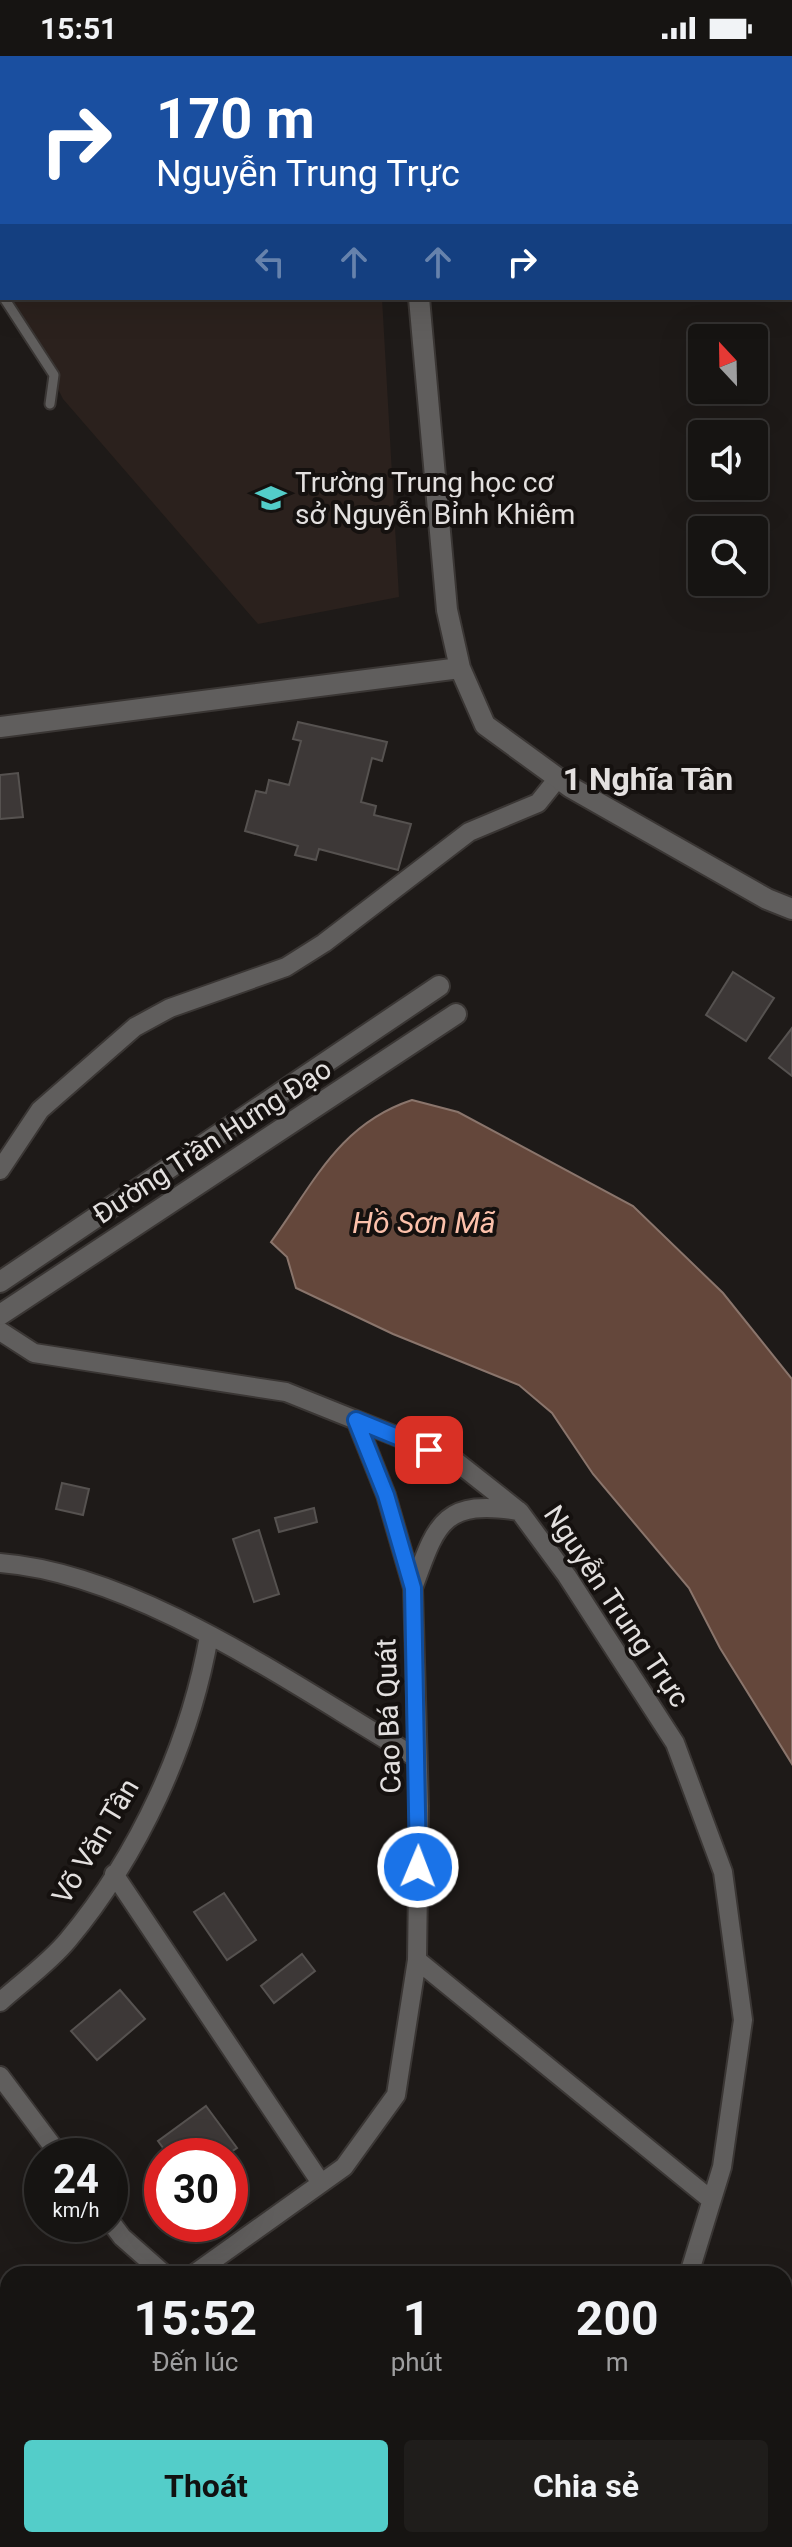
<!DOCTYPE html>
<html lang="vi">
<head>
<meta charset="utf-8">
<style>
  body { margin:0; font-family:Roboto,sans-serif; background:#1f1d1b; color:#f1f3f6; height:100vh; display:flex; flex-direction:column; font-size:30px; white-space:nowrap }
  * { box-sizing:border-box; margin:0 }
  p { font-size:26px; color:#9e9e9f }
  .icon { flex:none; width:44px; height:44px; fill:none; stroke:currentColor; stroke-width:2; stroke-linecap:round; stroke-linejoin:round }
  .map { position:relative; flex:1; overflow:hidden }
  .sheet { position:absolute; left:0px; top:2210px; width:792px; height:282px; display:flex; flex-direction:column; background:#161412; border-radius:24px 24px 0 0; box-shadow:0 8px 32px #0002,0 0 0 2px #353332 }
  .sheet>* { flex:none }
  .guide { position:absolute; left:0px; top:0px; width:792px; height:244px; box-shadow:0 8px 32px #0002,0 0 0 2px #353332; background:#1a4fa0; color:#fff; overflow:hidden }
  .needle { width:52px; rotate:338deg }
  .controls { position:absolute; left:688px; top:268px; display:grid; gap:16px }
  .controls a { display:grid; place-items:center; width:80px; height:80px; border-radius:8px; background:#161412; box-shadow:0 8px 32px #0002,0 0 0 2px #353332; font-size:40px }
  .speed { position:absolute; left:24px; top:2082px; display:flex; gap:16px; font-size:40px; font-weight:700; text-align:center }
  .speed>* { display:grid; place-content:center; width:104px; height:104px; border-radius:50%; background:#161412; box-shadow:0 8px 32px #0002,0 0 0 2px #353332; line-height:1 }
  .speed small { font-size:20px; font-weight:400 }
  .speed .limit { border:12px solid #d22; background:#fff; color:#111 }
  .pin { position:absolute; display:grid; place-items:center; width:68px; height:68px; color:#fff; margin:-34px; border-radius:16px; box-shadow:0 4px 12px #0006 }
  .me { position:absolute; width:88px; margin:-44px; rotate:1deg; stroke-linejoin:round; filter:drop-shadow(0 0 6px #0008) }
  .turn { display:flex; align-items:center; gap:28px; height:168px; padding:0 24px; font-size:36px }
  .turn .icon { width:104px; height:104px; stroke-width:2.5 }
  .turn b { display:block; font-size:56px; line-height:68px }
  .lanes { display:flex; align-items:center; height:76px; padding:0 24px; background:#0003; justify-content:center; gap:40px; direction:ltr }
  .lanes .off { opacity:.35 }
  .eta { display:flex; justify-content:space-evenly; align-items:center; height:136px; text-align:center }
  .eta b { font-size:48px; font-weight:700; line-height:56px }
  .button { display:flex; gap:16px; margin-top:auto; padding:16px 24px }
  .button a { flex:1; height:92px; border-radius:8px; background:#53cdc9; color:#111; font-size:32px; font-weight:700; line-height:92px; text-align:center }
  .button a+a { background:#1f1d1b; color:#f1f3f6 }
  .status { display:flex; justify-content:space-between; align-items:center; height:56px; padding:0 40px; background:#161412; direction:ltr }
  .status svg { height:22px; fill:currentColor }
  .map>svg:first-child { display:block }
  .built { fill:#2b211d }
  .water { fill:#64473b; stroke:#8a756c; stroke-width:2 }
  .building { fill:#3d3837; stroke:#565250; stroke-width:2 }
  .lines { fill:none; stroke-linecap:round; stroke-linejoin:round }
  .service-casing { stroke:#3a3634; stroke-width:13 }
  .minor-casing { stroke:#3a3634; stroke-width:22 }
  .tertiary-casing { stroke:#3a3634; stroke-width:24 }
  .service { stroke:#605e5d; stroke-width:9 }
  .minor { stroke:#605e5d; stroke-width:18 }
  .tertiary { stroke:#605e5d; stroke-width:20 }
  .route-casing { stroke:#114b97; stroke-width:20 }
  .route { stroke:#1a73e8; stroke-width:14 }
  .labels { text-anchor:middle; stroke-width:8; stroke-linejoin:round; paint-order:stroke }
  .poi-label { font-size:28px; fill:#e3e0df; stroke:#15110f; text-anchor:start }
  .street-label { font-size:28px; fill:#e3e0df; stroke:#15110f }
  .water-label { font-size:30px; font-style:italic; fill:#fcc1ab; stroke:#15110f }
  .quarter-label { font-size:32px; font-weight:bold; fill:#e3e0df; stroke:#15110f }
</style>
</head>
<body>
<div class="status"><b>15:51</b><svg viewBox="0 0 49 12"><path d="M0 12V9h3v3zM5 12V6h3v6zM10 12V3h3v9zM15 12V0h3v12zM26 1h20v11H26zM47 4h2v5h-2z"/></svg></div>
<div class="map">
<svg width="792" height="2491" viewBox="0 0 792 2491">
  <rect width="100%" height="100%" fill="#1e1a18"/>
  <!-- built -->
  <path class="built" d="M12 242H382L399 541 258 568 63 343Z
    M8 2315V2484H311L269 2491H0V2316Z"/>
  <!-- water -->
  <path class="water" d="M412 1044 458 1056 633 1150 723 1237 792 1323V1708L720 1592 689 1532 593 1418 552 1357 519 1329 393 1278 296 1232 287 1201 271 1186C314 1127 339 1068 412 1044Z"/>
  <!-- building -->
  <path class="building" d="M298 666 387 686 382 705 372 702 361 746 376 750 374 759 411 768 398 814 319 793 316 804 295 799 298 790 245 775 256 735 266 737 269 724 289 729 301 685 293 683Z
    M18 717 23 761 0 763V719Z
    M733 916 774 942 746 985 706 959Z
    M792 972V1020L769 1002Z
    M62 1427 89 1433 83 1459 56 1453Z
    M314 1452 317 1466 279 1476 275 1462Z
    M259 1474 279 1538 254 1546 233 1483Z
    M224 1837 256 1884 227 1904 194 1856Z
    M302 1898 315 1915 274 1947 261 1930Z
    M120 1934 145 1963 97 2004 71 1975Z
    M206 2050 237 2092 225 2100H169L158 2085Z
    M8 2346V2372L0 2373V2347Z
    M100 2484H154L116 2491H101Z"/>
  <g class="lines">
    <!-- service casing -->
    <g class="service-casing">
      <path id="service" d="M4 242 54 319 50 348"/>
    </g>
    <!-- minor casing -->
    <g class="minor-casing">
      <path id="minor" d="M0 1114 40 1054 135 971 170 952 286 911 324 887 469 776 538 747 558 722
        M0 1275 34 1297 286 1336 453 1403 520 1456 567 1520 675 1687 723 1816 743 1964 722 2111 689 2218
        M0 1507C140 1518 297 1632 417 1702
        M413 1532C436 1470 441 1442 519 1455
        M114 1818 321 2127
        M417 1904 710 2143
        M0 1946C22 1926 49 1907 68 1884 139 1799 190 1688 209 1580
        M0 2020 60 2100
        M110 2165 122 2181 164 2218
        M194 2218 344 2111 396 2039 417 1904 419 1750 413 1532 386 1439 356 1364
        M0 2290 8 2289
        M665 2484 681 2491
        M421 2491 432 2484
        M447 2491 495 2484"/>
    </g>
    <!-- tertiary casing -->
    <g class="tertiary-casing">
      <path id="tertiary" d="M391 0 392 2
        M419 242 447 554 460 612 485 669 570 731 767 843 792 853
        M0 671 460 612
        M0 1226 439 930
        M0 1259 456 958"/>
    </g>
    <!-- service -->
    <use href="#service" class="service"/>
    <!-- minor -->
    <use href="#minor" class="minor"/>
    <!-- tertiary -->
    <use href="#tertiary" class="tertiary"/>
  </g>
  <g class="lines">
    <!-- route casing -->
    <g class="route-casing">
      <path id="route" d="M418 1811 413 1532 386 1439 356 1364 429 1394"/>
    </g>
    <!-- route -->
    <use href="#route" class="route"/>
  </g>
  <!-- icons -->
  <defs>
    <g id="school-bare" transform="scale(2.4)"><path d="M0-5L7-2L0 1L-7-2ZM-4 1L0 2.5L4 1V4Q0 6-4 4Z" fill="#53cdc9" stroke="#15110f" stroke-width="2.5" paint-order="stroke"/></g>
  </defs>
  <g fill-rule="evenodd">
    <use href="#school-bare" x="271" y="442"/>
  </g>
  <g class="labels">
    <!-- poi labels -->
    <g class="poi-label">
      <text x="295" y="436">Trường Trung học cơ<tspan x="295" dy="32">sở Nguyễn Bỉnh Khiêm</tspan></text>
    </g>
    <!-- street labels -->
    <g class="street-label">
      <text transform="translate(212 1085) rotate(-33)" y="10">Đường Trần Hưng Đạo</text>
      <text transform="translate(617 1550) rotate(56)" y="10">Nguyễn Trung Trực</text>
      <text transform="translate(388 1660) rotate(-92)" y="10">Cao Bá Quát</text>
      <text transform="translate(95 1785) rotate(-59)" y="10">Võ Văn Tần</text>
    </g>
    <!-- water labels -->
    <g class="water-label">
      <text x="424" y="1177">Hồ Sơn Mã</text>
    </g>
    <!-- quarter labels -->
    <g class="quarter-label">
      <text x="648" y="734">1 Nghĩa Tân</text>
    </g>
  </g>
</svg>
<div class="controls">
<a><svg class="needle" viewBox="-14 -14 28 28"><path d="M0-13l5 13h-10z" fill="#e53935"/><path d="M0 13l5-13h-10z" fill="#9e9e9f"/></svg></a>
<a><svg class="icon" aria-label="sound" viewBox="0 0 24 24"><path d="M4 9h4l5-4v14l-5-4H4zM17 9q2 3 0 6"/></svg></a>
<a><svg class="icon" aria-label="search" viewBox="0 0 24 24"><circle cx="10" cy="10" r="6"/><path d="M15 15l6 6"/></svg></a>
</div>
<div class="speed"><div>24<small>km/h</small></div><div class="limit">30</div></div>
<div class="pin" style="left:429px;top:1394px;background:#d93025"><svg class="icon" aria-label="arrive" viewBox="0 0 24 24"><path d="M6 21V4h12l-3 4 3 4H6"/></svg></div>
<svg class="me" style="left:418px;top:1811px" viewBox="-20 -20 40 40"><circle r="17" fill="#1a73e8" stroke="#fff" stroke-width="3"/><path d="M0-11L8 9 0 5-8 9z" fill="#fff"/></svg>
<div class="guide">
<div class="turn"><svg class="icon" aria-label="right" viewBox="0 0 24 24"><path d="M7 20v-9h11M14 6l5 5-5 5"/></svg><div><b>170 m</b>Nguyễn Trung Trực</div></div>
<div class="lanes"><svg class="icon off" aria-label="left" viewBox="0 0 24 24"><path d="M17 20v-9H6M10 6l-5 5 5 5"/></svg><svg class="icon off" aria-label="ahead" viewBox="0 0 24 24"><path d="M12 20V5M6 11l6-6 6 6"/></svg><svg class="icon off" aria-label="ahead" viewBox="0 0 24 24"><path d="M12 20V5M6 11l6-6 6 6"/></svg><svg class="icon" aria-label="right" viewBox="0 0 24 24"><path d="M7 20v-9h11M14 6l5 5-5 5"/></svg></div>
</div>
<section class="sheet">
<div class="eta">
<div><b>15:52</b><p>Đến lúc</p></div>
<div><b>1</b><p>phút</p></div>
<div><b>200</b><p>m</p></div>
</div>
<div class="button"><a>Thoát</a><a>Chia sẻ</a></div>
</section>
</div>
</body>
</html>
